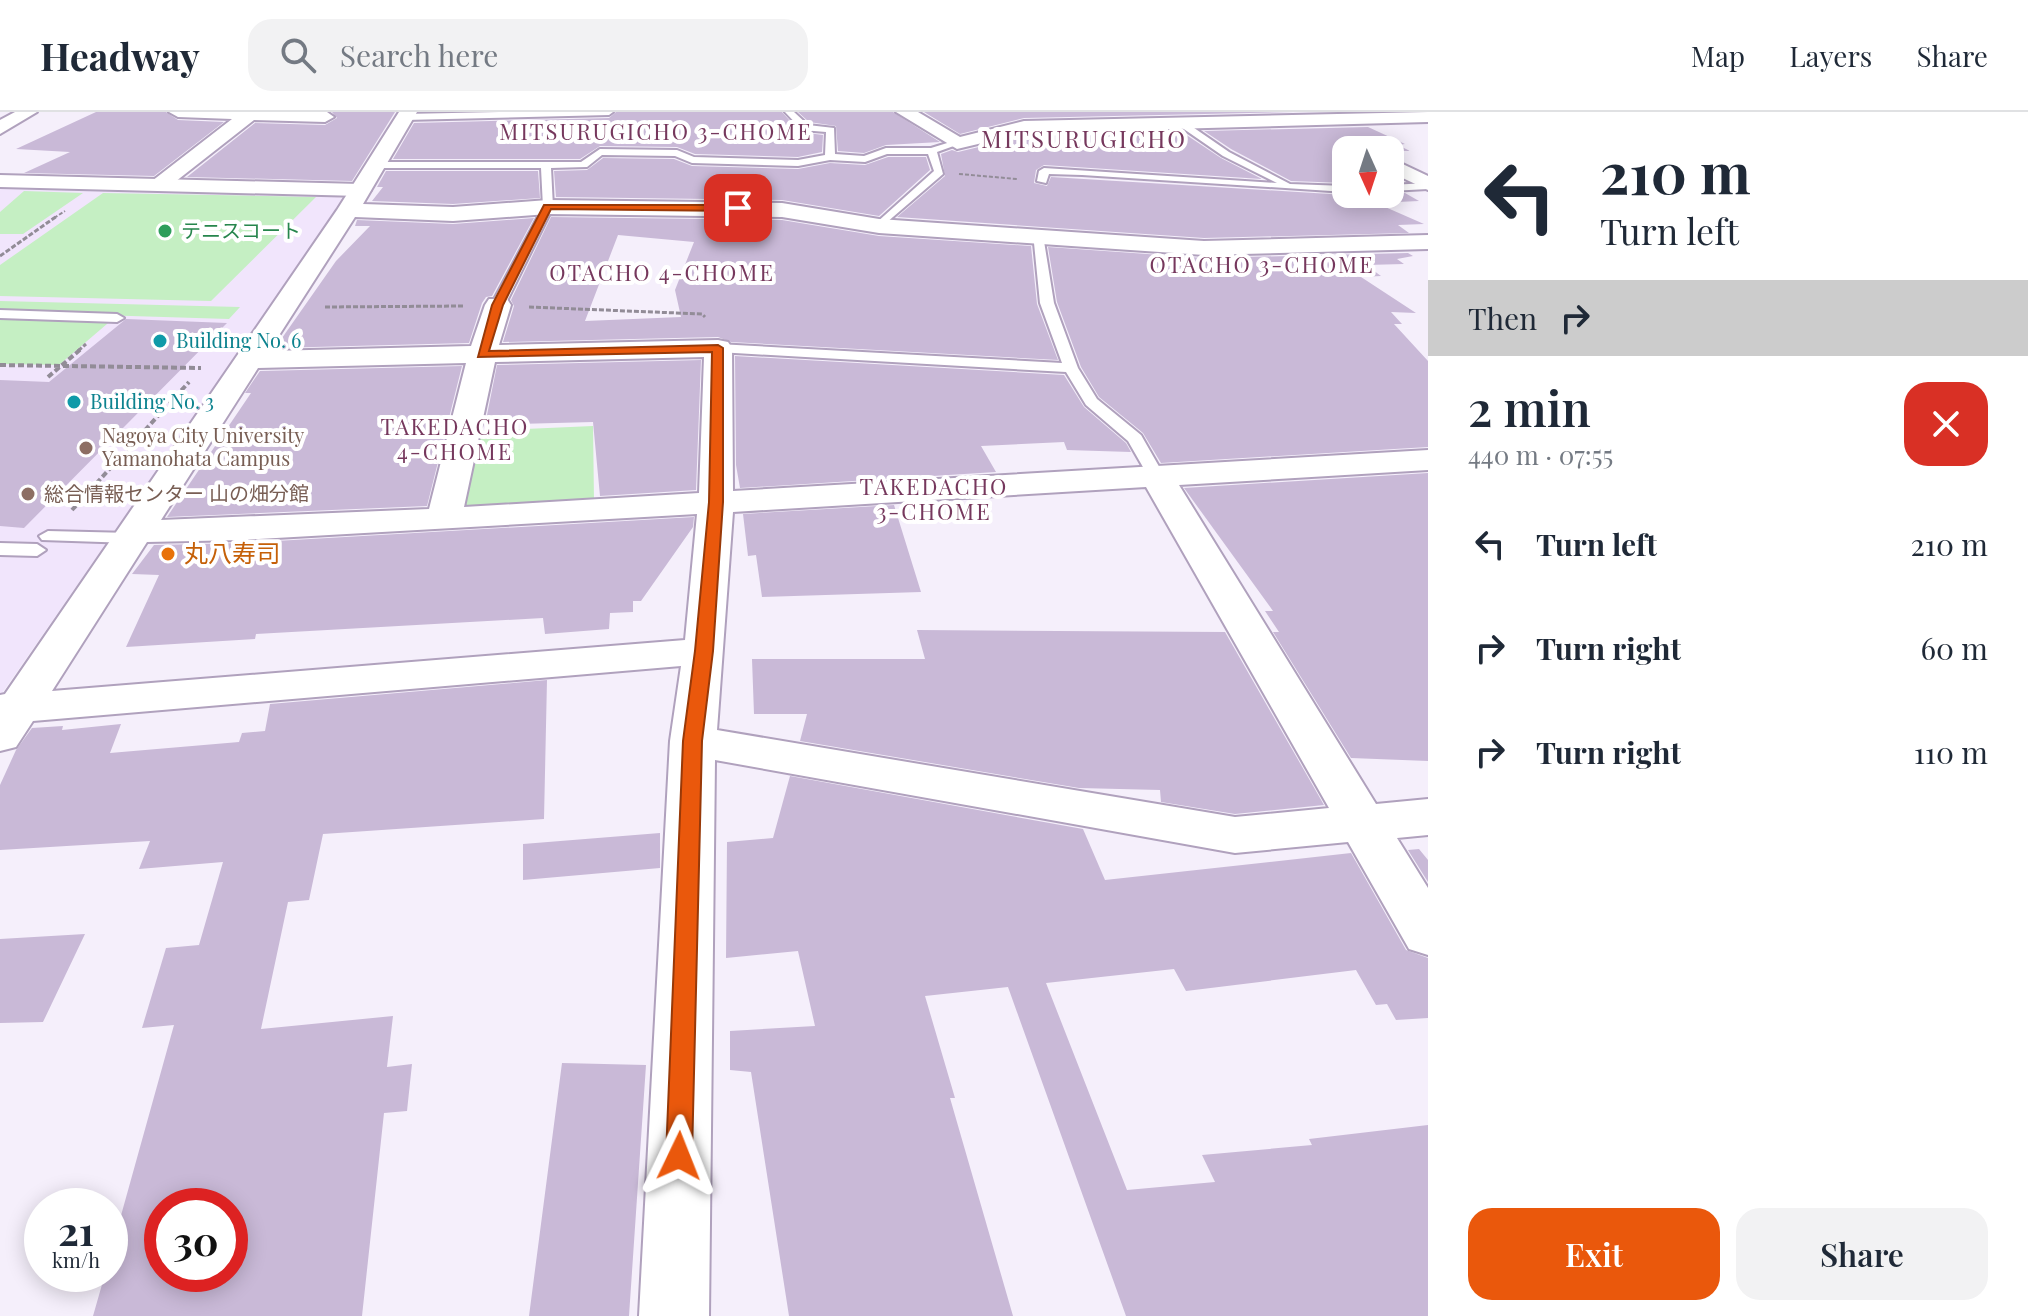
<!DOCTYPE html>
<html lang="en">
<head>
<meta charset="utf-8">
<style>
  body { margin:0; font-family:"Playfair Display","Noto Sans JP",serif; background:#f2f2f3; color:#1f2937; height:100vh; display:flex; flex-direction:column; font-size:30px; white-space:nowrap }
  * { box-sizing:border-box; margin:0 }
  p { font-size:26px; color:#747a83 }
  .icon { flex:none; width:44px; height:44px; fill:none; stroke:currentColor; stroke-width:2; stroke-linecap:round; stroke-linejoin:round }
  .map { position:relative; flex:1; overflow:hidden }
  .sheet { display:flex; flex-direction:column; background:#fff; width:600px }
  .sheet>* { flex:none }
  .banner { background:#fff; color:#1f2937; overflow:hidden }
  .needle { width:52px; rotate:177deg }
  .controls { position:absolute; left:1332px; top:24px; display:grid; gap:16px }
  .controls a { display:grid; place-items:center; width:72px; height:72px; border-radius:16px; background:#fff; box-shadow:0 4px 20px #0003; font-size:40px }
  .speed { position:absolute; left:24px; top:1076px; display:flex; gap:16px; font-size:40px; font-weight:700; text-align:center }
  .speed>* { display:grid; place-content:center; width:104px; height:104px; border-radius:50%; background:#fff; box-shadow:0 4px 20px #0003; line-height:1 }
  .speed small { font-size:20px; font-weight:400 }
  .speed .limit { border:12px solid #d22; background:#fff; color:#111 }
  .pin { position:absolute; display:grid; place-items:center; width:68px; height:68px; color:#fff; margin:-34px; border-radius:16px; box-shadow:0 4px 12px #0006 }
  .me { position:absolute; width:88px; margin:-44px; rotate:2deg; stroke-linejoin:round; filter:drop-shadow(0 0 6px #0008) }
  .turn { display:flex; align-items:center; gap:28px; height:168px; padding:0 40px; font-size:36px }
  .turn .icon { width:104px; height:104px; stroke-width:2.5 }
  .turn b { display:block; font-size:56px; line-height:68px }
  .then { display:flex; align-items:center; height:76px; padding:0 40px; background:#0003; gap:16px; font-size:30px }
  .round { display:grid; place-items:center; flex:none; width:84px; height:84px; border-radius:24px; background:#f2f2f3 }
  .head { display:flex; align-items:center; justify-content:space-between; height:136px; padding:0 40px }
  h1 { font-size:48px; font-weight:600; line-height:60px }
  .primary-button { display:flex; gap:16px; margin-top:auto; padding:16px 40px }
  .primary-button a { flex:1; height:92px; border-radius:24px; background:#ea580c; color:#fff; font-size:32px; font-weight:600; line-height:92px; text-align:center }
  .primary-button a+a { background:#f2f2f3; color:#1f2937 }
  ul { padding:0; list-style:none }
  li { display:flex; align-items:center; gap:24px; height:104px; padding:0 40px }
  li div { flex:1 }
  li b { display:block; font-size:30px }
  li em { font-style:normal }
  header { display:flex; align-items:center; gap:48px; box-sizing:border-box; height:112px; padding:0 40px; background:#fff; border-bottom:2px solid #e0e1e3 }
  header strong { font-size:38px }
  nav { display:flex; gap:44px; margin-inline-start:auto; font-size:28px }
  .search { width:560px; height:72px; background:#f2f2f3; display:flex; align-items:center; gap:20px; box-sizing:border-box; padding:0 28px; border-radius:24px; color:#747a83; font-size:30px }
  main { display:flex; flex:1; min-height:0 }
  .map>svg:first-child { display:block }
  .built { fill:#f1e5fc }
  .green { fill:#c5efc3 }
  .building { fill:#c9b9d7; fill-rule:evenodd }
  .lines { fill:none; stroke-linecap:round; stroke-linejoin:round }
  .lane-casing { stroke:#b0a1bd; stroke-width:4 }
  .street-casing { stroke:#b0a1bd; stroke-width:4 }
  .secondary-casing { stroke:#b0a1bd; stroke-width:4 }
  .path-far2 { stroke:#928c97; stroke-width:2; stroke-dasharray:4 2; stroke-linecap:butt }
  .path-far1 { stroke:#928c97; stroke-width:3; stroke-dasharray:5 2; stroke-linecap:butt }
  .path { stroke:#928c97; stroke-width:4; stroke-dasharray:6 3; stroke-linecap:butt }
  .lane { fill:#fff; fill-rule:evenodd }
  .street { fill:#fff; fill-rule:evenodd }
  .secondary { fill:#fff; fill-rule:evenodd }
  .route { fill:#ea580c; stroke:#983908; stroke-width:2 }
  .leisure-dot { fill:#2e9e5b; stroke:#fff; stroke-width:3 }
  .culture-dot { fill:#0f9aa8; stroke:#fff; stroke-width:3 }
  .education-dot { fill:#8d6e63; stroke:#fff; stroke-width:3 }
  .food-dot { fill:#e8710a; stroke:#fff; stroke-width:3 }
  .labels { text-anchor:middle; stroke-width:8; stroke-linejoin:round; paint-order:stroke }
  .far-leisure-label { font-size:20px; fill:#27864d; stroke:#fff; text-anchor:start }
  .far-culture-label { font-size:20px; fill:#0d838f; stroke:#fff; text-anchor:start }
  .far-education-label { font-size:20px; fill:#785e54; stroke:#fff; text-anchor:start }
  .far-neighbourhood-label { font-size:22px; letter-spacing:2px; fill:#76385d; stroke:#fff }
  .far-quarter-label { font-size:24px; letter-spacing:2px; fill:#76385d; stroke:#fff }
  .food-label { font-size:24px; fill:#c56008; stroke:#fff; text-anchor:start }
</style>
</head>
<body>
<header>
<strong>Headway</strong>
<div class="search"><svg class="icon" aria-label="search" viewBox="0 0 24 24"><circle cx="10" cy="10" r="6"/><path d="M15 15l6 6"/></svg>Search here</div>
<nav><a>Map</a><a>Layers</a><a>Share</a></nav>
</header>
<main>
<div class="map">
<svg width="1428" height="1204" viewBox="0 0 1428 1204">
  <rect width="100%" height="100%" fill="#f5effb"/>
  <!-- built -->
  <path class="built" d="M0 72 328 81 345 88 0 584Z"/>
  <!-- green -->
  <path class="green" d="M24 79 83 81 23 122H0V100Z
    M103 81 316 85 211 189 0 184V153Z
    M0 189 240 195 229 207 0 200Z
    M0 203 114 206 59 253 0 252Z
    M593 314 594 389 460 397 476 319Z"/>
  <!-- building -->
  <path class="building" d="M96 0H166L178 8 224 10 154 64 24 61 70 40 16 37Z
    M332 0H395L352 69 187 65 255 11 325 13 337 6Z
    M616 0H782L800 20 823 23 822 40 798 45 695 42 677 35 600 34 580 47H393L414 11 609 6Z
    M798 0H893L940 30 886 33 864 41 838 39 836 14 809 10Z
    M924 0H1293L1024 6 960 22Z
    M1368 15 1405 32 1398 33 1410 39 1346 38V71L1291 69 1231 37 1204 19Z
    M1182 20 1221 46 1262 67 1044 53 1036 58 1034 71 1047 74 1051 65 1346 83 1405 81 1419 89 1376 91 1424 112 1398 113 1409 121 1204 126 897 105 945 64 941 42 952 38 958 40 1024 24Z
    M888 45H926L930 58 879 104 782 88 556 85 554 59 587 58 603 46 674 47 692 54 798 57 830 51 865 53Z
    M386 59H538L540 86 453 92 372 89 383 75H377Z
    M551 105 782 108 879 124 1031 134 1037 192 1058 248 731 230 718 225 503 230 514 194 511 188ZM618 123 694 130 675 178 681 205 585 209Z
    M534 106 492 184 486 185 482 191 469 231 275 236 336 149 370 114H355L357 108 453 112Z
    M1048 135 1204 146 1408 141 1413 144 1397 147 1404 152 1366 153 1381 164 1361 165 1416 201 1391 200 1402 212H1394L1428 249V335L1161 351 1143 321 1099 285 1081 255 1057 190Z
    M126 207 227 211 24 416 0 414V268L49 270Z
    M735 244 1064 263 1084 295 1126 331 1131 340 1067 338 1064 330 981 334 996 360 740 376 736 353Z
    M701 248 696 378 600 384 593 310 485 313 497 253Z
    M462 254 427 394 167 405 251 281H245L260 259Z
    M1428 361V649L1351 646 1273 520H1279L1265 499H1273L1184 376Z
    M894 393 921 480 762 485 756 443 748 444 743 402Z
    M694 405 693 415 641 489H633V500L610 501 609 517 545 522 543 506 256 522 255 527 126 535 159 463 132 462 154 433 242 431Z
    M917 518 1225 520 1324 693 1235 702 1161 690 1160 678 1079 676 800 629 807 602H754L752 547H925Z
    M547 568 544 707 323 722 309 788 288 790 261 917 393 904 387 955 412 952 407 999 384 1001 362 1204H93L105 1162H110V1143L174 913 142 916 166 836 199 833 223 750 139 757 150 729 0 738V673L16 638 32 616 63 614 62 618 121 612 110 641 239 630 242 621 265 619 270 592ZM162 1094H230V1162H162Z
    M790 664 1083 717 1105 768 1351 741 1406 838 1428 846V906L1396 908 1387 892 1376 893 1356 858 1186 879 1174 857 1046 871 1127 1078 1215 1070 1202 1043 1312 1033 1309 1027 1428 1013V1204H1126L1008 875 925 884 955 986H950L1013 1204H789L751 960 730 958V919L815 914 798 839 726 846 727 730 773 726Z
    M660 721V756L523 768V732Z
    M1419 737 1428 748V770L1408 738Z
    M85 822 43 910 0 911V827Z
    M562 951 646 953 629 1204H529Z"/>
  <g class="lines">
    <!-- lane casing -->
    <g class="lane-casing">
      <path id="lane" d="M499 0H613L609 3 405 8 400 5 405 2Z
        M785 0H794L808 13 834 16 835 42 864 44 886 36H931L957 28 962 31 937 40 943 62 879 117 873 114 875 112 934 59 928 42H887L865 50 830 48 798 54 692 51 675 44 602 43 587 55 551 56 553 95 505 193 498 197 491 193 543 95 541 56H376L371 53 376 50H581L600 37 677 38 694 45 798 48 825 43 826 20 802 18Z
        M1178 9H1184L1229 40 1290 72 1346 74V80L1082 63 1049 62 1046 71 1037 69 1039 59 1044 56 1277 71 1223 44 1178 13Z
        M1428 71V77L1390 79V73Z
        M1033 121 1043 123 1054 191 1078 256 1097 287 1141 323 1165 365 1163 369H1151L1128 329 1086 293 1066 260 718 240 711 236 718 232 1062 251 1040 191Z
        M0 198 117 202 124 206 117 210 0 206Z
        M48 419 131 421 140 426 131 431 42 428 39 424Z
        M0 431 37 432 46 438 37 444 0 443Z"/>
    </g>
    <!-- street casing -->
    <g class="street-casing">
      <path id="street" d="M15 0H37L0 22V8Z
        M169 0H327L334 5 325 10 254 8 166 77H152L148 73 152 69 232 7 178 5Z
        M399 0H417L363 92 453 95 548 88 782 91 879 107 1204 129 1428 123V137L1204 143 879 121 782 105 548 102 453 109 355 105 269 239 471 234 485 193 489 187H507L511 193 499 233 718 228 728 230 732 236 733 379 1428 338V358L1179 373 1376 692 1428 687V723L1397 726 1428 776V843L1409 837 1348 730 1235 741 715 648 709 1204H639L670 629 681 554 33 609 16 635 0 639V583L5 582 337 98ZM704 245 699 381 464 395 495 250ZM466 251 429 397 161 408 258 256ZM1146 375 1329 696 1235 705 717 618 733 400ZM697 402 685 528 52 579 147 430 242 428Z
        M896 0H918L960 25 1024 9 1428 0V10L1024 21 957 37Z
        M1390 46 1428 64V78L1390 60Z"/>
    </g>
    <!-- secondary casing -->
    <g class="secondary-casing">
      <path id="secondary" d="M0 63 360 72 371 78 360 84 0 75Z"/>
    </g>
    <!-- path-far2 -->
    <path class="path-far2" d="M959 62 1017 67
      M54 106 65 99"/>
    <!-- path-far1 -->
    <path class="path-far1" d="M0 144 57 104
      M325 195 463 194
      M529 195 702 202 705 205
      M78 239 86 232"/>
    <!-- path -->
    <path class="path" d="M0 253 201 256
      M48 265 81 237
      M72 398 189 270"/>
    <!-- lane -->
    <use href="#lane" class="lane"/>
    <!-- street -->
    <use href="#street" class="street"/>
    <!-- secondary -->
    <use href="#secondary" class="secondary"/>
  </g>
  <!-- route -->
  <path class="route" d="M544 93H738L742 96 738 99 551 97 503 193 489 239 718 233 723 236V390L713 539 702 629 692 1044 688 1053 679 1057 670 1053 666 1044 683 629 695 539 709 390 712 240 478 245 492 193Z"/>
  <!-- markers -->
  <circle class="leisure-dot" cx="165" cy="119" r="8"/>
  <g class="culture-dot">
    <circle cx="160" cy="229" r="8"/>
    <circle cx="74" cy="290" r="8"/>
  </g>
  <g class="education-dot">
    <circle cx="86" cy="336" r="8"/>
    <circle cx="28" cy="382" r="8"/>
  </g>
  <circle class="food-dot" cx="168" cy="442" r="8"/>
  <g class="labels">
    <!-- far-leisure labels -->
    <g class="far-leisure-label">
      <text x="181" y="126">テニスコート</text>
    </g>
    <!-- far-culture labels -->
    <g class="far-culture-label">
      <text x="176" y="236">Building No. 6</text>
      <text x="90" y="297">Building No. 3</text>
    </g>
    <!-- far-education labels -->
    <g class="far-education-label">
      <text x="102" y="331">Nagoya City University<tspan x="102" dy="23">Yamanohata Campus</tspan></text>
      <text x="44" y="389">総合情報センター 山の畑分館</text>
    </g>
    <!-- far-neighbourhood labels -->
    <g class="far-neighbourhood-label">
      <text x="656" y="28">MITSURUGICHO 3-CHOME</text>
      <text x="1262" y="161">OTACHO 3-CHOME</text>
      <text x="662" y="169">OTACHO 4-CHOME</text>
      <text x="455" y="323">TAKEDACHO<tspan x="455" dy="25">4-CHOME</tspan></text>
      <text x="934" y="383">TAKEDACHO<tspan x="934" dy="25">3-CHOME</tspan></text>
    </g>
    <!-- far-quarter labels -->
    <g class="far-quarter-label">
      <text x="1084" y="36">MITSURUGICHO</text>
    </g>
    <!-- food labels -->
    <g class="food-label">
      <text x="184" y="450">丸八寿司</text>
    </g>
  </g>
</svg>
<div class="controls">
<a><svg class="needle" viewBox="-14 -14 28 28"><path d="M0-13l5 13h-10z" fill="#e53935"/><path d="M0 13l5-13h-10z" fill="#747a83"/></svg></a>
</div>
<div class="speed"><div>21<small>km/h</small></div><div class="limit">30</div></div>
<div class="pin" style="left:738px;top:96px;background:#d93025"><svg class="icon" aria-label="arrive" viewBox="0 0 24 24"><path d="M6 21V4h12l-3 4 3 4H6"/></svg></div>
<svg class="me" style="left:679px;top:1044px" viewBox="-20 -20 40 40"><path d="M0-17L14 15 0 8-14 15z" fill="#ea580c" stroke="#fff" stroke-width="4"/></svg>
</div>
<section class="sheet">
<div class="banner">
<div class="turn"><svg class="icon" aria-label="left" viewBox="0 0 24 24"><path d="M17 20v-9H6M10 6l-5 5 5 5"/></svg><div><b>210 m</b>Turn left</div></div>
<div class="then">Then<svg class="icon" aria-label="right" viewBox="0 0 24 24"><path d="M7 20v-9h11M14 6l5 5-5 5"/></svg></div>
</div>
<div class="head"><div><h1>2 min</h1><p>440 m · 07:55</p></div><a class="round" style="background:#d93025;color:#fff"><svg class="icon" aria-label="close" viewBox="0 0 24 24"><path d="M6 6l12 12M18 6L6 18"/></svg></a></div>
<ul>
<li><svg class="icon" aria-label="left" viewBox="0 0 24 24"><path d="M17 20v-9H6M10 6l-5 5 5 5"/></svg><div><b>Turn left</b></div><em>210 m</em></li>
<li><svg class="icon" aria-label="right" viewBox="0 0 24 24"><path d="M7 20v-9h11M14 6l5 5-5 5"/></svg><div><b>Turn right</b></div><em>60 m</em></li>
<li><svg class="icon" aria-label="right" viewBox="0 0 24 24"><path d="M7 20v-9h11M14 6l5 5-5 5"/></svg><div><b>Turn right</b></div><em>110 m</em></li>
</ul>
<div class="primary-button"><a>Exit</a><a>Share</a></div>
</section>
</main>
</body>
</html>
